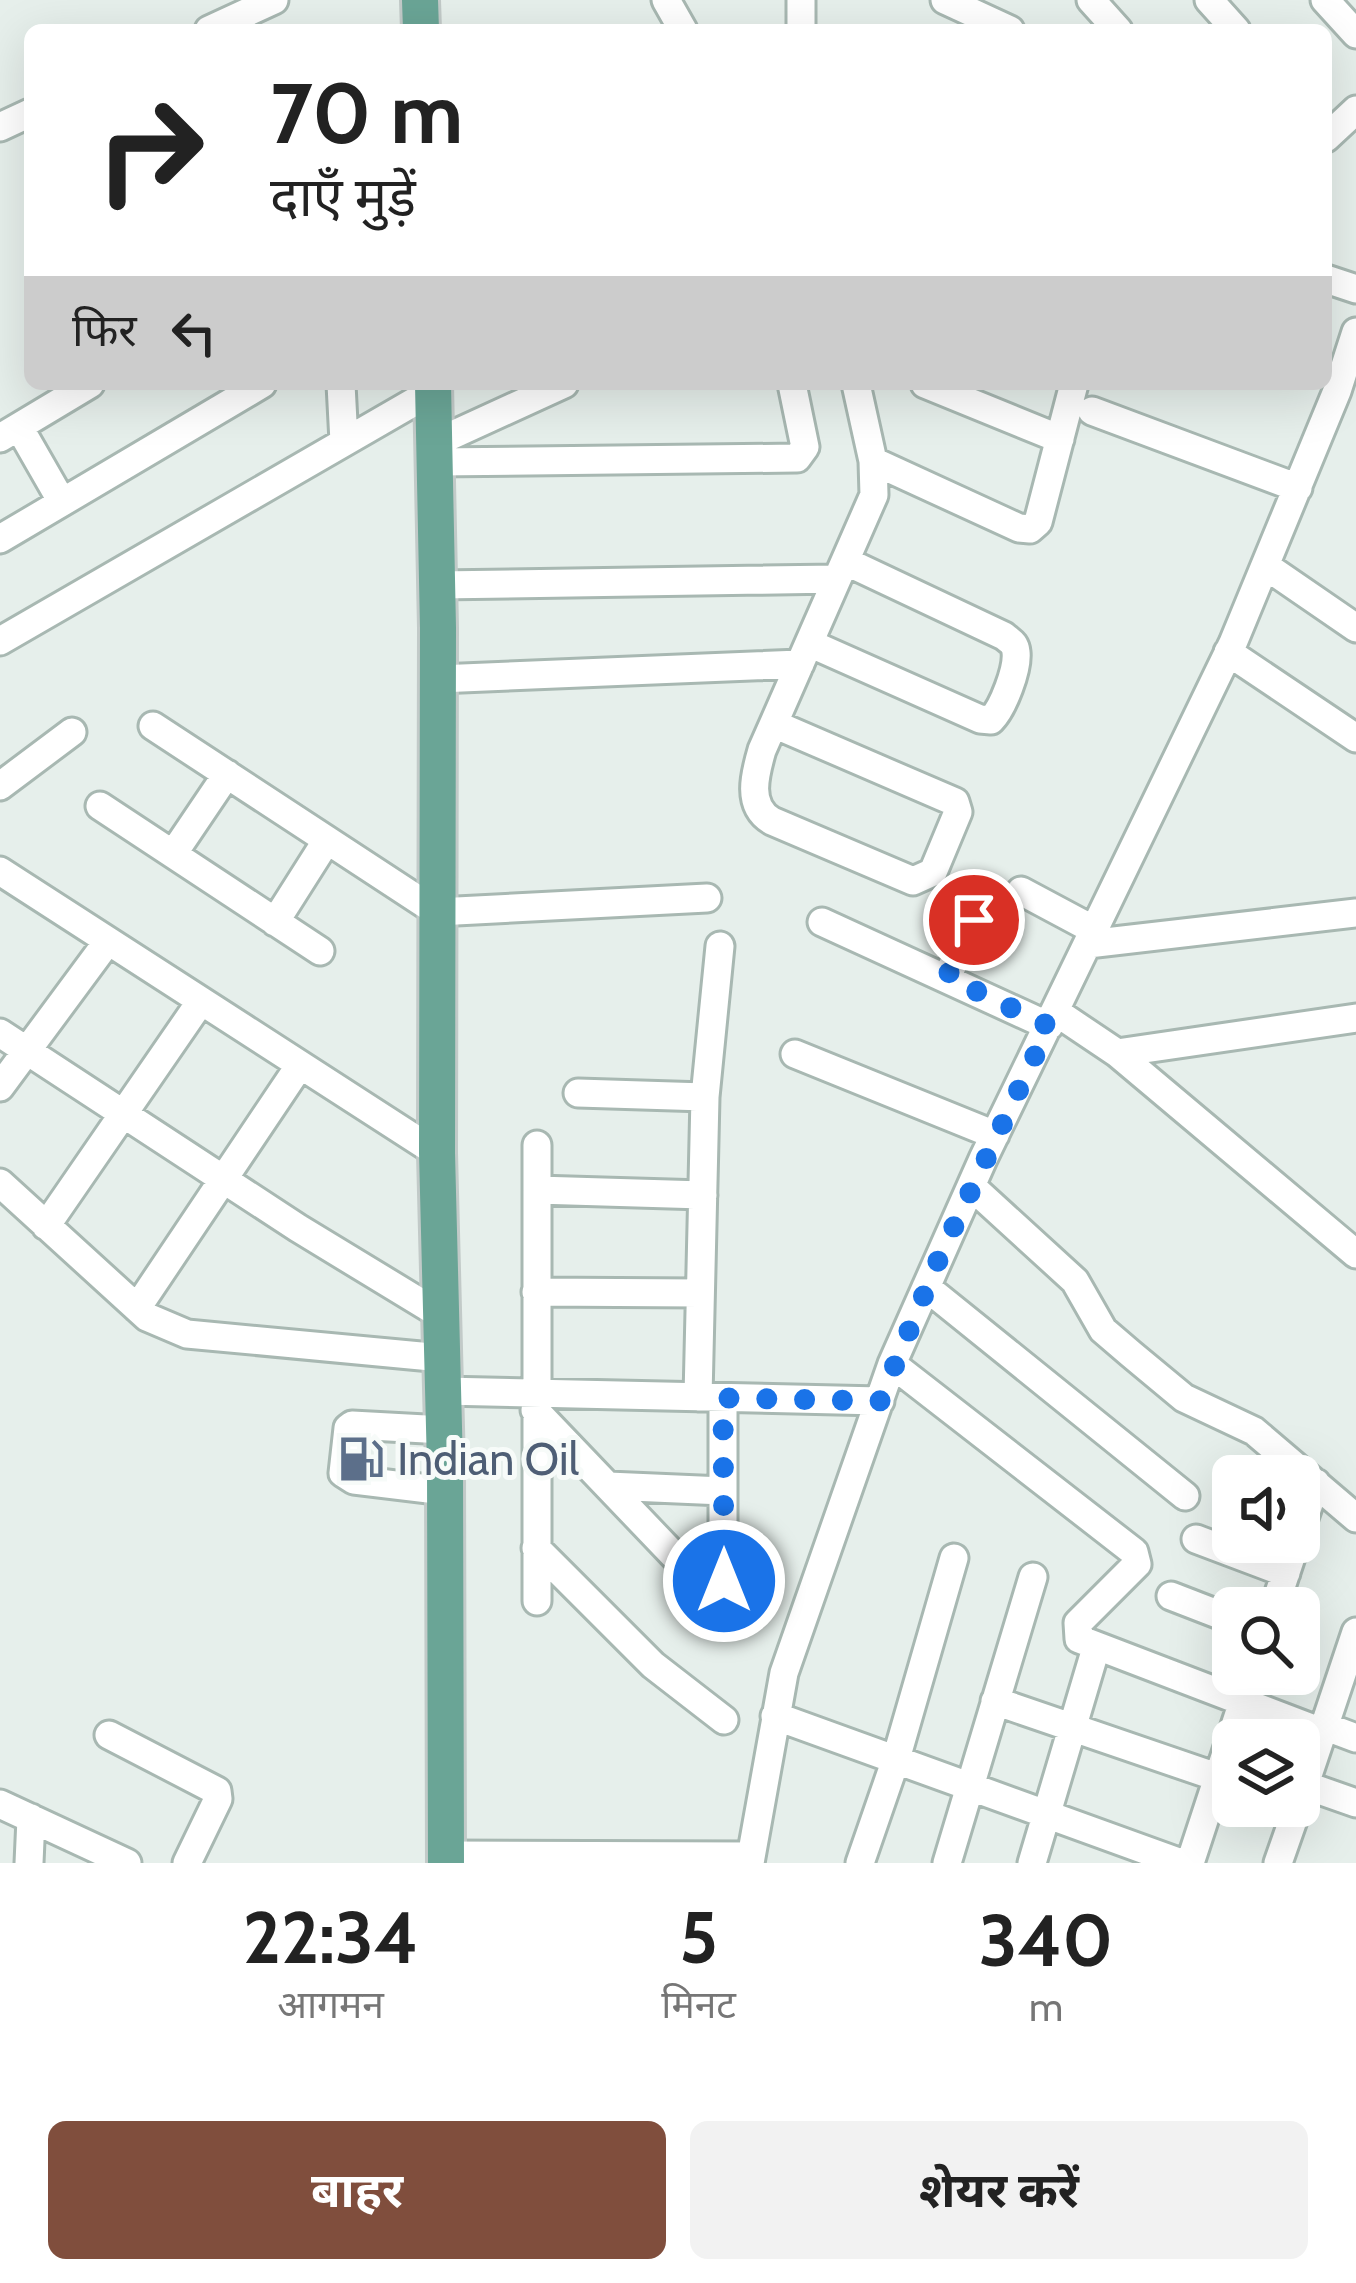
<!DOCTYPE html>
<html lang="hi">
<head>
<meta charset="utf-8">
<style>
  body { margin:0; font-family:Cabin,"Noto Sans Devanagari",sans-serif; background:#f2f2f2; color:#222; height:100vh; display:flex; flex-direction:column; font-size:45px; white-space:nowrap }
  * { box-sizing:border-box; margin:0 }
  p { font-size:39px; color:#767676 }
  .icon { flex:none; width:66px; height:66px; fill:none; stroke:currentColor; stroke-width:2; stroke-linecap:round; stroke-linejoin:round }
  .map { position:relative; height:1863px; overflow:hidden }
  .side { display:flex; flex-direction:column; background:#fff; flex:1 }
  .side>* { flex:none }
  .hud { position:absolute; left:24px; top:24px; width:1308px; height:366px; border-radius:18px; box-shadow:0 12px 48px #0002; background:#fff; color:#222; overflow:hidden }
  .controls { position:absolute; left:1212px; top:1455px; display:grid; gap:24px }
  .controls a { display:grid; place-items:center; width:108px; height:108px; border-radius:18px; background:#fff; box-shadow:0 12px 48px #0002; font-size:60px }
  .pin { position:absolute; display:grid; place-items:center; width:102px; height:102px; color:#fff; margin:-51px; border:6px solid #fff; border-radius:50%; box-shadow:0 3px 12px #0007 }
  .me { position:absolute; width:132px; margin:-66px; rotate:0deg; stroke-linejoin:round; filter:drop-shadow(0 0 9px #0008) }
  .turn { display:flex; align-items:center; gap:42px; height:252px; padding:0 48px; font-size:54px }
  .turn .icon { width:156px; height:156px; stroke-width:2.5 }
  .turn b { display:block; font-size:84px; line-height:102px }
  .then { display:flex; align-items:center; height:114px; padding:0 48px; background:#0003; gap:24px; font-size:45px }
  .eta { display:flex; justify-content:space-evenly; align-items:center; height:204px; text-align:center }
  .eta b { font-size:72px; font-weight:700; line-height:84px }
  .primary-button { display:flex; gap:24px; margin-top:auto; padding:24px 48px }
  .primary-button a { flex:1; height:138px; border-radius:18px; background:#804e3d; color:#fff; font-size:48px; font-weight:700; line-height:138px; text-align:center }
  .primary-button a+a { background:#f2f2f2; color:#222 }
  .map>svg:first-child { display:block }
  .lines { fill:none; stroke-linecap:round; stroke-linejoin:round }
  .minor-casing { stroke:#a8b8b2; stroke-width:33 }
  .major-casing { stroke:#c2cac8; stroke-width:42 }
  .minor { stroke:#fff; stroke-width:27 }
  .major { stroke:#6aa596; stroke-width:36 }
  .route { stroke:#1a73e8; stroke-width:21; stroke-dasharray:0 37.8 }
  .labels { text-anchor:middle; stroke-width:10; stroke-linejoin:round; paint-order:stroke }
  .service-label { font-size:45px; fill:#4e5e75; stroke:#f7fbf9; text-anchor:start }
</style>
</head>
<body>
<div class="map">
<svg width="1356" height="1863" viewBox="0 0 1356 1863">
  <rect width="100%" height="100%" fill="#e6efeb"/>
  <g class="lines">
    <!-- minor casing -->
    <g class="minor-casing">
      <path id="minor" d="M666 0 683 30
        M945 0 1010 30
        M1091 0 1118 30
        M1209 0 1236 30
        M1325 0 1356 34
        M209 30 274 0
        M801 30V0
        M0 127 30 113
        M1326 138 1356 110
        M1326 279 1356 289
        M341 384 344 442
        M925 384 1060 439
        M1092 411 1298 488
        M19 427 62 502
        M0 438 90 384
        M435 443 564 384
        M873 461 1019 528 1030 529 1038 522 1074 384
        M435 462 797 458 805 447 792 384
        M0 539 262 384
        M1266 566 1356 628
        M437 585 837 579
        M0 641 433 391
        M809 643 980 719 991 720C1003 708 1018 669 1016 652 1015 643 1011 642 1004 636L845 561
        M1228 652 1356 738
        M438 679 800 664
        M774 724 955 802 958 812 933 872 913 881 772 821C746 806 755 774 762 750L874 495 873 461 856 384
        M153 726 437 912 707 898
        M0 786 72 732
        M100 806 320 951
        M173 854 227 774
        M0 871 437 1153
        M1021 891 1094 930
        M275 922 327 840
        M822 922 1049 1026
        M1088 944 1356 913
        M947 977 974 920
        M1056 1012 1117 1053 1356 1254
        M0 1033 298 1228 441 1315
        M1117 1053 1356 1018
        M795 1054 995 1135
        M0 1087 108 941
        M578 1093 705 1097
        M0 1183 147 1317 187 1334 442 1358
        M971 1186 1075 1281 1103 1330 1131 1354 1184 1398 1254 1431 1356 1518
        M537 1190 703 1195
        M46 1226 201 1001
        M926 1287 1185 1496
        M536 1292 700 1293
        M137 1308 300 1065
        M892 1364 1134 1552 1137 1564 1078 1623 1079 1639 1322 1732
        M443 1391 880 1401
        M698 1397 705 1097 720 946
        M535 1410 707 1590 715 1595 723 1581V1398
        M444 1430 352 1425 348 1428 343 1473 354 1480 445 1491
        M608 1486 723 1491
        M1299 1533 1316 1483
        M1196 1539 1286 1573
        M536 1548 653 1665 724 1720
        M1171 1596 1233 1620
        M537 1601V1145
        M1274 1608 1296 1542
        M995 1701 1217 1777
        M775 1716 1181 1863
        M1324 1726 1356 1738
        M109 1735 217 1791 218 1799 187 1863
        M1299 1783 1356 1803
        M1299 1802 1356 1632
        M0 1804 127 1863
        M446 1855 751 1856
        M29 1863 31 1818
        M750 1863 784 1673 892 1364 983 1159 1233 643 1337 391 1356 332
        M860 1863 896 1759 954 1558
        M947 1863 1033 1577
        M1032 1863 1096 1648
        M1190 1863 1252 1674
        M1278 1863 1298 1806"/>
    </g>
    <!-- major casing -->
    <g class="major-casing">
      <path id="major" d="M420 0 421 30
        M433 384 438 628 437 1153 445 1466 446 1863"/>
    </g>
    <!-- minor -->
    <use href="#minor" class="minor"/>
    <!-- major -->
    <use href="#major" class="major"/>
  </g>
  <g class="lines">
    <!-- route -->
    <path class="route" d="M724 1581 723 1398 880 1401 940 1256 1049 1026 947 977 974 920"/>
  </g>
  <!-- icons -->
  <defs>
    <g id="fuel-bare" transform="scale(3.6)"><path d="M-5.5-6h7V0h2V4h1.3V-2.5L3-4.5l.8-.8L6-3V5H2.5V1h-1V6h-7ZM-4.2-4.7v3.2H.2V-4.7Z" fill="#5c6f8a" stroke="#f7fbf9" stroke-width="2.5" paint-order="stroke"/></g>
  </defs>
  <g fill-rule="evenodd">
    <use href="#fuel-bare" x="361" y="1459"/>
  </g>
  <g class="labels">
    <!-- service labels -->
    <g class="service-label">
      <text x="397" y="1475">Indian Oil</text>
    </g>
  </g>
</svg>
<div class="controls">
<a><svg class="icon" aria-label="sound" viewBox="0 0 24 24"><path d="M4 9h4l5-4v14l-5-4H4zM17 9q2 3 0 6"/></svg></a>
<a><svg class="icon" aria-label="search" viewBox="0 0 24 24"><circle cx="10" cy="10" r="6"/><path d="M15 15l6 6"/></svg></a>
<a><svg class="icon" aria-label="layers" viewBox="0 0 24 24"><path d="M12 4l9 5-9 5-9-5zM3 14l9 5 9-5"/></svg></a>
</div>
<div class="pin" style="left:974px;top:920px;background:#d93025"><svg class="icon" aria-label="arrive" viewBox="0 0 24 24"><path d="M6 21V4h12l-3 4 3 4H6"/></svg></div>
<svg class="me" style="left:724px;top:1581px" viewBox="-20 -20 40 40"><circle r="17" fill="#1a73e8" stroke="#fff" stroke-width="3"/><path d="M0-11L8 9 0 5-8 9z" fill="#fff"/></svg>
<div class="hud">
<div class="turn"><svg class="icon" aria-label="right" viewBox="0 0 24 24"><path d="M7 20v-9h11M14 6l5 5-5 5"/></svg><div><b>70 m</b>दाएँ मुड़ें</div></div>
<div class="then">फिर<svg class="icon" aria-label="left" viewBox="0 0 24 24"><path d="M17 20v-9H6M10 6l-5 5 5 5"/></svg></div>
</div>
</div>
<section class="side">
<div class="eta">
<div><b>22:34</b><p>आगमन</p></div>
<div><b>5</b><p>मिनट</p></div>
<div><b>340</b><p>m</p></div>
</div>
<div class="primary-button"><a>बाहर</a><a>शेयर करें</a></div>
</section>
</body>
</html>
